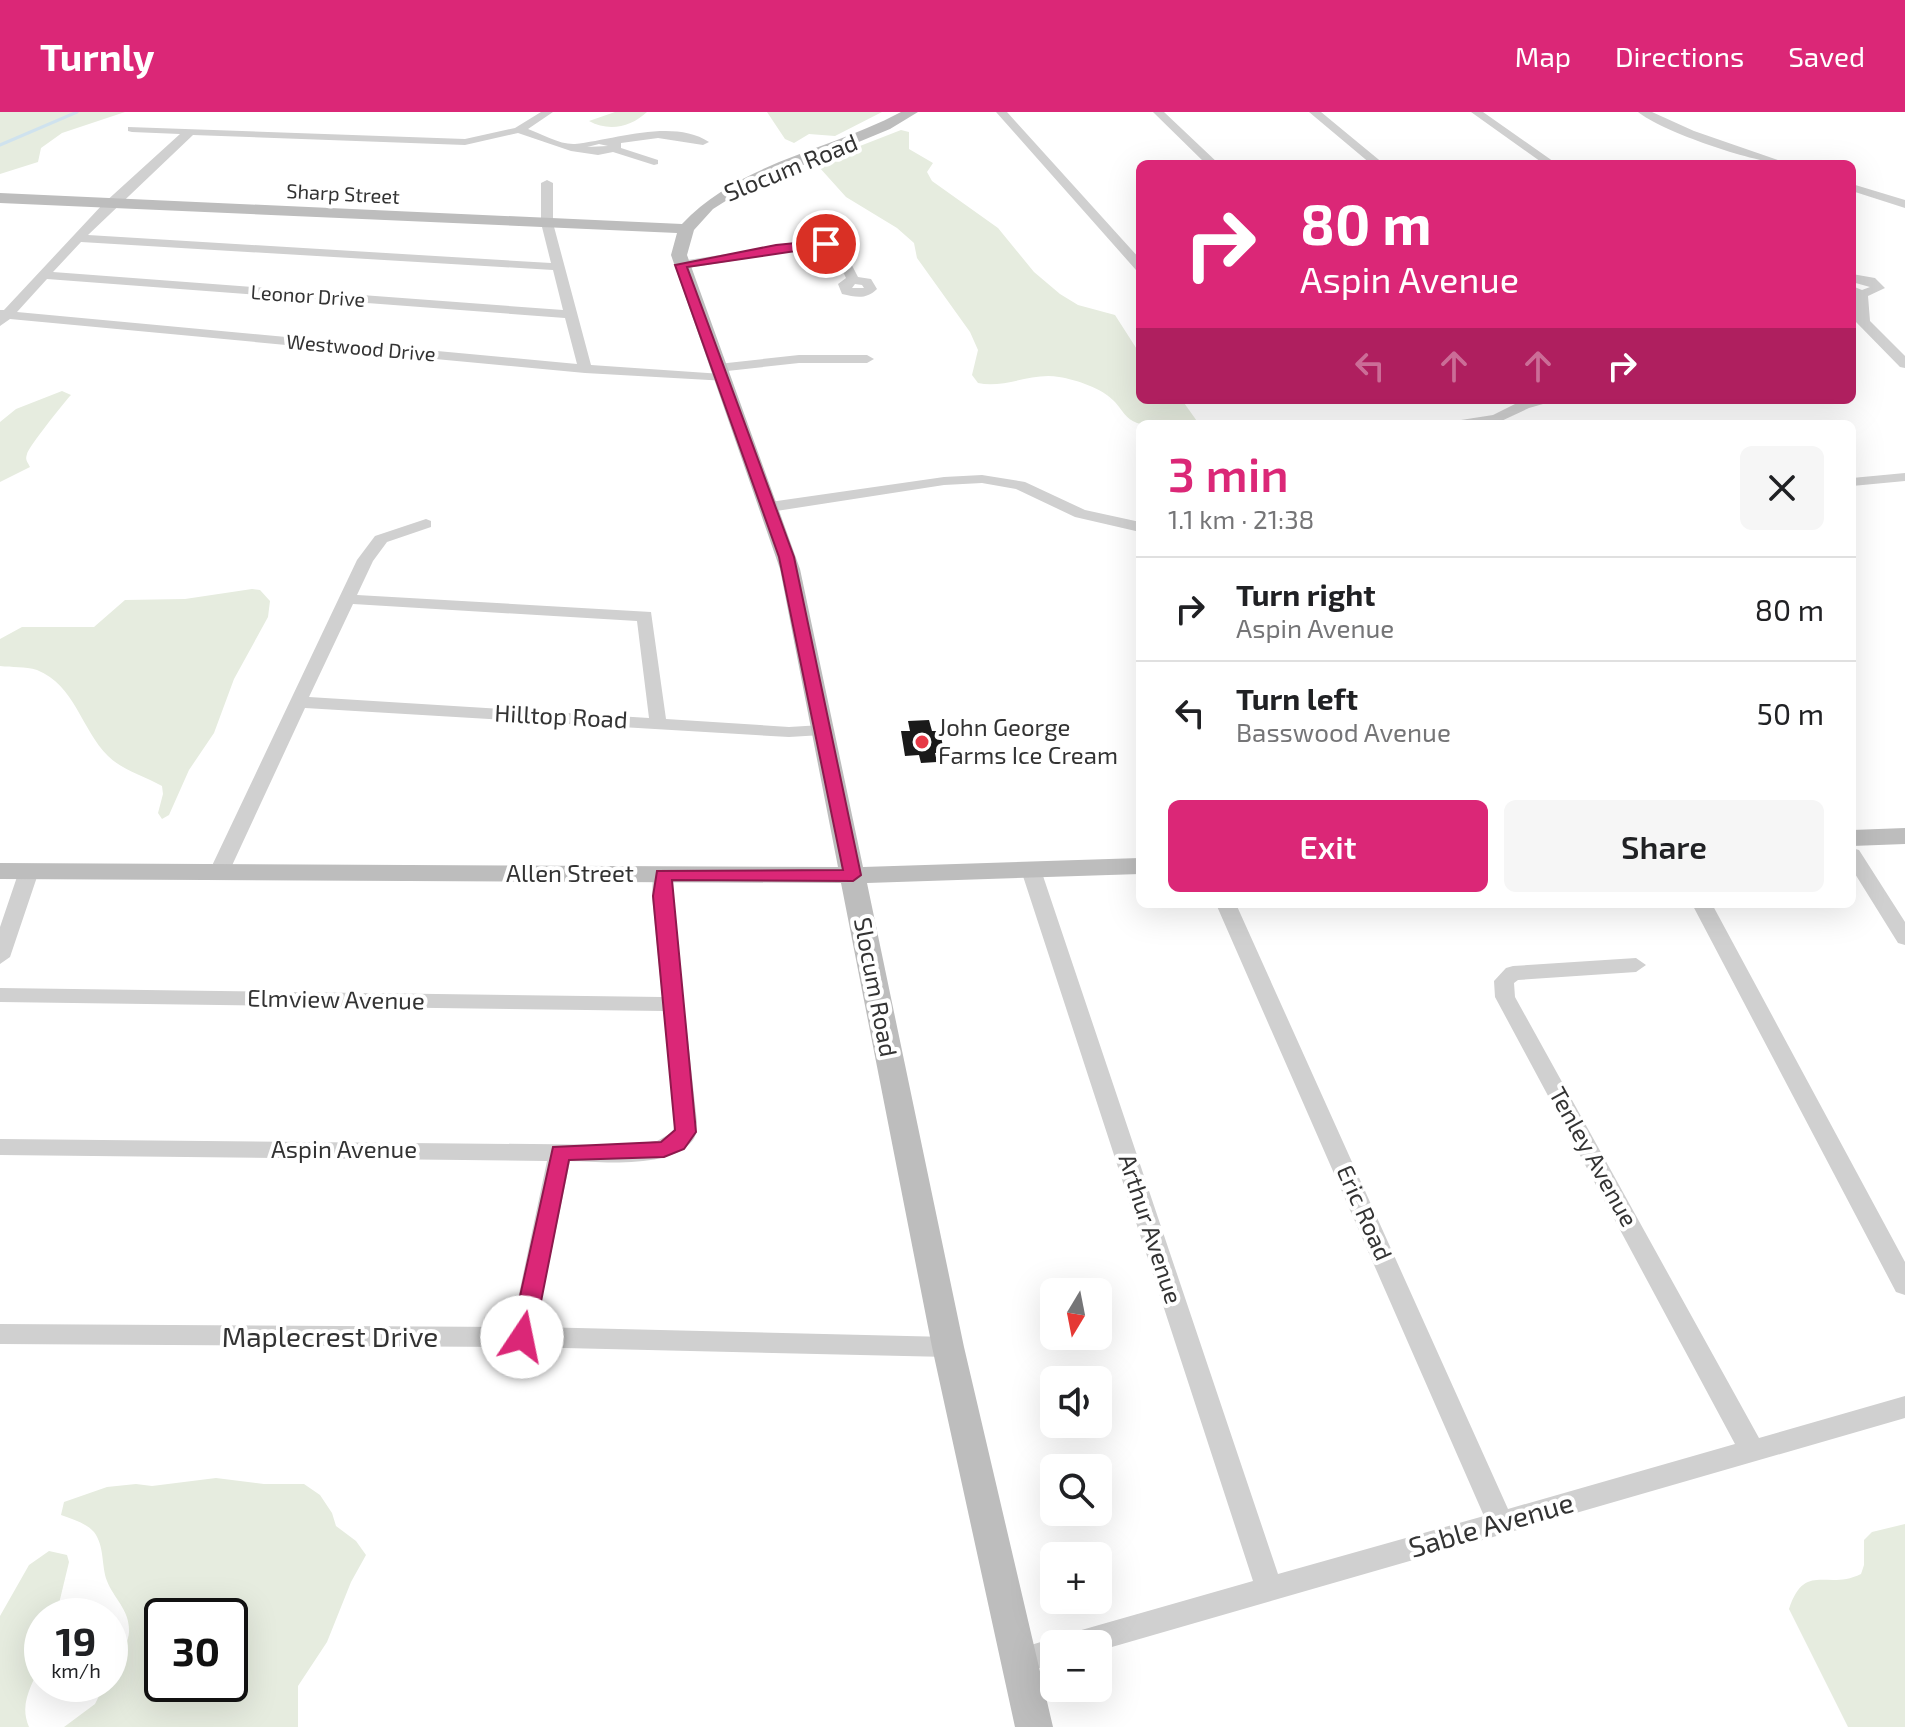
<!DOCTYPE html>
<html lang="en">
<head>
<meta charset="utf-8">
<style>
  body { margin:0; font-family:"Exo 2",sans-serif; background:#f6f6f6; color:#202124; height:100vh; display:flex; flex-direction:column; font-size:30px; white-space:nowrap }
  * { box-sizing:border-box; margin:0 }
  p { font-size:26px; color:#757577 }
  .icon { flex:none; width:44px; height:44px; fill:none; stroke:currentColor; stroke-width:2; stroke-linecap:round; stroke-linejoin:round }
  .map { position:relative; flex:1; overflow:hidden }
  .sheet { position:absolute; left:1136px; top:308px; width:720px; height:488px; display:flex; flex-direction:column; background:#fff; border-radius:12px; box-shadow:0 8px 32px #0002 }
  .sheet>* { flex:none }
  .hud { position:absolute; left:1136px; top:48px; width:720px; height:244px; border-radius:12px; box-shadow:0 8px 32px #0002; background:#db2777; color:#fff; overflow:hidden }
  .needle { width:52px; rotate:190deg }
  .controls { position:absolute; left:1040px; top:1166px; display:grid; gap:16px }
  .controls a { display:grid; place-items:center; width:72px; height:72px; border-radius:12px; background:#fff; box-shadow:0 8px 32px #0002; font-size:40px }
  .speed { position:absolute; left:24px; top:1486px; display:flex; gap:16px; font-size:40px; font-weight:700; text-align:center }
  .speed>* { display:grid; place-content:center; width:104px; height:104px; border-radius:50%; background:#fff; box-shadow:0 8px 32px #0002; line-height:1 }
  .speed small { font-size:20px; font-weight:400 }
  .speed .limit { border:4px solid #111; border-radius:12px; background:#fff; color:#111 }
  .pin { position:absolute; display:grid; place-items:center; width:68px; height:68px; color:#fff; margin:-34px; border:4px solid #fff; border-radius:50%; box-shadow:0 2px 8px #0007 }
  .me { position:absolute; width:88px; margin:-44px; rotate:11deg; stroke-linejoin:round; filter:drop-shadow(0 0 6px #0008) }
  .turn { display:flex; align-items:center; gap:28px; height:168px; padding:0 32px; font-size:36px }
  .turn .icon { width:104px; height:104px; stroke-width:2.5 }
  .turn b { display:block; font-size:56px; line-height:68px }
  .lanes { display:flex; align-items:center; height:76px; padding:0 32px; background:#0003; justify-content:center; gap:40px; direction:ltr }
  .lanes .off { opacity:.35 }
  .round { display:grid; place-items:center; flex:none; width:84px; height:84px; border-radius:12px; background:#f6f6f6 }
  .headline { display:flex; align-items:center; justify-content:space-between; height:136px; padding:0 32px }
  h1 { font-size:48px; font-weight:600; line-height:60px; color:#db2777 }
  .action { display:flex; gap:16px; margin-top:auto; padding:16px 32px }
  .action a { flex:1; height:92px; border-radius:12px; background:#db2777; color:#fff; font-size:32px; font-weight:600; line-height:92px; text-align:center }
  .action a+a { background:#f6f6f6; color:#202124 }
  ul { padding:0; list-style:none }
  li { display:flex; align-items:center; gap:24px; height:104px; padding:0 32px; border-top:2px solid #e0e0e0 }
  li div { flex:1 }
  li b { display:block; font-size:30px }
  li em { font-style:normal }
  header { display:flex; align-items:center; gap:48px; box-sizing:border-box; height:112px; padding:0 40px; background:#db2777; color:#fff }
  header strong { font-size:38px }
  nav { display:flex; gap:44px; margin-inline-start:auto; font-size:28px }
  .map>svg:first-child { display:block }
  .green { fill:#e6ecdf; fill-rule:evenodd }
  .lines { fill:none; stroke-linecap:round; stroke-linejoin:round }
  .stream { stroke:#cfe2ee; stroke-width:3 }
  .building { fill:#1a1a1a }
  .street { fill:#d0d0d0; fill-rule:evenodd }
  .secondary { fill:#bdbdbd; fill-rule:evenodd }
  .route { fill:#db2777; stroke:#8e194d; stroke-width:2 }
  .poi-dot { fill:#e63946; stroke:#fff; stroke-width:3 }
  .labels { text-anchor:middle; stroke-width:8; stroke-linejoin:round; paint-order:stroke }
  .far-street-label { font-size:20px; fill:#333; stroke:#fff }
  .street-label { font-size:24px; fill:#333; stroke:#fff }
  .poi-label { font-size:24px; fill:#333; stroke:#fff; text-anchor:start }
  .near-street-label { font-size:28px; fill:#333; stroke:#fff }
</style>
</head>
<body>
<header>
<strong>Turnly</strong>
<nav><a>Map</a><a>Directions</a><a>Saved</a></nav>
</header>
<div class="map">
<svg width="1905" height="1615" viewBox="0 0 1905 1615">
  <rect width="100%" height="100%" fill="#fff"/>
  <!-- green -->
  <path class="green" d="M0 0H125L62 21 41 36 38 50 0 62Z
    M615 0H647C631 15 609 20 589 9Z
    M767 0H882L835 24 809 22 794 31 785 27Z
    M901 18 909 20V37L933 51 927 60 932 69 998 116 1034 160 1060 182 1078 193 1115 203 1140 242V288H1182L1199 312C1181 312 1154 317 1137 311 1126 307 1122 298 1115 290 1102 276 1077 268 1059 265 1032 260 1004 277 978 271L972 263 978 238 970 220 917 146 914 131 897 116 846 85 819 55 824 48Z
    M62 279 71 283C65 289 28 336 27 342 25 348 27 349 30 355L0 370V310L16 297Z
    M252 477 260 478 270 489 268 505 234 567 214 621 189 658 169 703 162 707 158 701 163 682 162 674C144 664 122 658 108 644 81 617 75 573 37 558 25 554 12 556 0 554V527L22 515H94L125 488 185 487Z
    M216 1366 264 1372H304L320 1383 332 1401 336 1414 356 1429 366 1443 351 1470 327 1530 298 1574V1615H64L95 1592 105 1572H110C110 1552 128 1538 129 1520 130 1498 114 1487 107 1469 101 1453 105 1435 94 1420 86 1411 72 1407 61 1403L64 1390 107 1375 136 1372 152 1374ZM230 1504V1572H162V1504Z
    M1905 1412V1615H1848L1789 1497C1805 1449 1827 1479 1861 1462L1864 1453V1428L1872 1420Z
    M49 1439 67 1443 69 1450 56 1504H42C42 1518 45 1535 41 1549 34 1572 18 1590 29 1615H0V1504L29 1453Z"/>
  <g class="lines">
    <!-- stream -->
    <path class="stream" d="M0 33 77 0"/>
  </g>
  <!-- building -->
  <path class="building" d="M929 608 932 619H940L944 640 935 641 937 650 921 651 919 643 905 644 901 619H910L908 609Z"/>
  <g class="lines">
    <!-- street -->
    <path class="street" d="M541 0H553L528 17C541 22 561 33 575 32 613 28 673 6 709 30L703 33 658 26 621 31V36L658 48V52L654 53 613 40 598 43 571 39 518 21 465 33 193 23 88 123 551 151 541 111V71L547 68 553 71V111L591 253 722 262 729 266 727 269 585 261 10 207 0 214V198H4L103 92 180 22 132 20 128 19V15L465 27 515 16ZM599 32 608 34 587 35ZM81 130 553 158 563 198 53 160ZM47 167 565 206 577 252 17 200Z
      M996 0H1007L1140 147V159L1136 158Z
      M1153 0H1164L1219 52H1206Z
      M1309 0H1321L1384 52H1371Z
      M1471 0H1483L1557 52H1544Z
      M1638 0H1652L1694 19 1789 52C1756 52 1663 20 1638 0Z
      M1852 72 1905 88V96L1852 79Z
      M824 127 843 136 858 165 871 167 877 177C866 188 856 185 842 182L838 172 846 166 834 141 822 135 681 157 675 153 681 149ZM855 172 862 173 864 176H852Z
      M1852 162 1875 166 1885 176 1868 184 1870 209 1905 244V256L1900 255 1856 210V184L1852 183V174L1862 178 1870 175 1852 170Z
      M799 243H867L874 247 867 251H799L718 260 711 256 718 252Z
      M1511 288H1557L1529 296 1497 311 1454 312 1461 308 1493 303 1515 292Z
      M1905 361V369L1852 374V366Z
      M982 363 1025 370 1085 398 1140 410V420L1075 405 1016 377 982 371 944 373 770 400 762 395 770 390 944 365Z
      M426 407 431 409V415L387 430 373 449 357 483 651 500 666 607 789 615 822 613 831 618 822 623 789 625 305 596 229 760 219 766 212 764 209 760 357 448 375 424ZM353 492 637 509 649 606 309 585Z
      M1852 736 1859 738 1905 810V833L1898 831 1852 757Z
      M1031 752 1041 758 1278 1462 1484 1404 1216 792H1236L1508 1397 1735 1332 1495 885 1494 869 1506 856 1513 854 1636 846 1646 853 1636 860 1518 868 1514 871 1515 885 1759 1326 1905 1284V1306L1098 1539V1532H1054V1552L1018 1562 1008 1558 1004 1549 1008 1540 1054 1526 1064 1531 1068 1523 1078 1519 1253 1469 1021 758Z
      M29 753 39 759 10 845 0 852V815L19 759Z
      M663 757 673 763 672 784 697 1010C696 1016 697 1023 693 1028 672 1057 601 1050 570 1049L536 1215 948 1225 957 1228 960 1235 957 1242 948 1245 522 1235 0 1232V1212L512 1215 547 1049 0 1043V1027L626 1033 657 1029 673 1020 675 1010 664 899 0 890V876L662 885 652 784 653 763Z
      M1692 792H1712L1905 1150V1183L1896 1180Z"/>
    <!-- secondary -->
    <path class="secondary" d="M901 0H918L890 17 743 78 713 97 694 118 687 143 800 457 863 755 1140 746V762L867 771 964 1235 1053 1615H1015L932 1235 841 771 0 767V751L838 755 780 457 671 143 677 121 0 91V81L682 112C740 50 828 39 901 0Z
      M1905 716V732L1852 734V718Z"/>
  </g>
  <!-- route -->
  <path class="route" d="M826 128 830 129V134L687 155 794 445 861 763 853 769 672 768 696 1020 684 1037 664 1045 569 1048 534 1225 530 1232 522 1235 514 1232 511 1225 553 1035 661 1030 675 1018 653 784 657 759 843 758 779 445 675 153 776 133Z"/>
  <!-- markers -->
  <circle class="poi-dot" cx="922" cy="630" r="8"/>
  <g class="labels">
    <!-- far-street labels -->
    <g class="far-street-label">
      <text transform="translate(343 82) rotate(3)" y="7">Sharp Street</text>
      <text transform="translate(308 184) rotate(4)" y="7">Leonor Drive</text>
      <text transform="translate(361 236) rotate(5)" y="7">Westwood Drive</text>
    </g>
    <!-- street labels -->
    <g class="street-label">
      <text transform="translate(791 56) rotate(-22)" y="8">Slocum Road</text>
      <text transform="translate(561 605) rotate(3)" y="8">Hilltop Road</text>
      <text x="570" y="770">Allen Street</text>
      <text transform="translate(875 875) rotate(79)" y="8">Slocum Road</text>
      <text transform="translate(336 888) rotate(1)" y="8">Elmview Avenue</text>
      <text x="344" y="1046">Aspin Avenue</text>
      <text transform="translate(1593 1045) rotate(61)" y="8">Tenley Avenue</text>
      <text transform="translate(1364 1101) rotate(66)" y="8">Eric Road</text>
      <text transform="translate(1150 1117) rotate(72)" y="8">Arthur Avenue</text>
    </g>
    <!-- poi labels -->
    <g class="poi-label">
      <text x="938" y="624">John George<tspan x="938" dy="28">Farms Ice Cream</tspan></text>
    </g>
    <!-- near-street labels -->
    <g class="near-street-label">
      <text x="330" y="1235">Maplecrest Drive</text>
      <text transform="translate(1491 1413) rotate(-16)" y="10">Sable Avenue</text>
    </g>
  </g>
</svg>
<div class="controls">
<a><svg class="needle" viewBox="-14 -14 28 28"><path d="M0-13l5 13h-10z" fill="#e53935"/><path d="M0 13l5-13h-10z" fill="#757577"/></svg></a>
<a><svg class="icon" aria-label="sound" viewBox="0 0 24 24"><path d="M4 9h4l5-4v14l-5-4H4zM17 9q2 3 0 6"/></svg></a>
<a><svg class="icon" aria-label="search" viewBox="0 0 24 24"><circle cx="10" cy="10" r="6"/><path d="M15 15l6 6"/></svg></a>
<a>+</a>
<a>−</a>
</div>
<div class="speed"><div>19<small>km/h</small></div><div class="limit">30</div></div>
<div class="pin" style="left:826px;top:132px;background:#d93025"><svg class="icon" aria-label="arrive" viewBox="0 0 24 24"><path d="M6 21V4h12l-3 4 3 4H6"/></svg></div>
<svg class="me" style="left:522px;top:1225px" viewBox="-20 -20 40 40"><circle r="19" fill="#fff"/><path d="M0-13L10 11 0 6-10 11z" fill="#db2777"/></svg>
<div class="hud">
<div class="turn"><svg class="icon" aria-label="right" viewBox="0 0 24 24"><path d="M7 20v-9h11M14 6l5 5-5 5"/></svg><div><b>80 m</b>Aspin Avenue</div></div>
<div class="lanes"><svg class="icon off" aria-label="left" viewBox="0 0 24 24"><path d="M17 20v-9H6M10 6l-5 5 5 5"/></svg><svg class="icon off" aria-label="ahead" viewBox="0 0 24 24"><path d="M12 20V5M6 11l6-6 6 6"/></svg><svg class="icon off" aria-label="ahead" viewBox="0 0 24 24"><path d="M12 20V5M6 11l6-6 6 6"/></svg><svg class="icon" aria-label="right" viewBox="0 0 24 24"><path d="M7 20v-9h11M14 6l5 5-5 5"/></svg></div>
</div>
<section class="sheet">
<div class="headline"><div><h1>3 min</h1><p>1.1 km · 21:38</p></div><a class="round"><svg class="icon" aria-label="close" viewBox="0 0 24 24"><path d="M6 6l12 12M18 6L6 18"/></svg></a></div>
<ul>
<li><svg class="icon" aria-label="right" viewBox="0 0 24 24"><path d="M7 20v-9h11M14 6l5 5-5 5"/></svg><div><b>Turn right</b><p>Aspin Avenue</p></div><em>80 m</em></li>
<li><svg class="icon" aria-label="left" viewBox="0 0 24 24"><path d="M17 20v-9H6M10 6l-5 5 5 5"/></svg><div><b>Turn left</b><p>Basswood Avenue</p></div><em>50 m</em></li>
</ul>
<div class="action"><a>Exit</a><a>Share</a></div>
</section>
</div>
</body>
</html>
